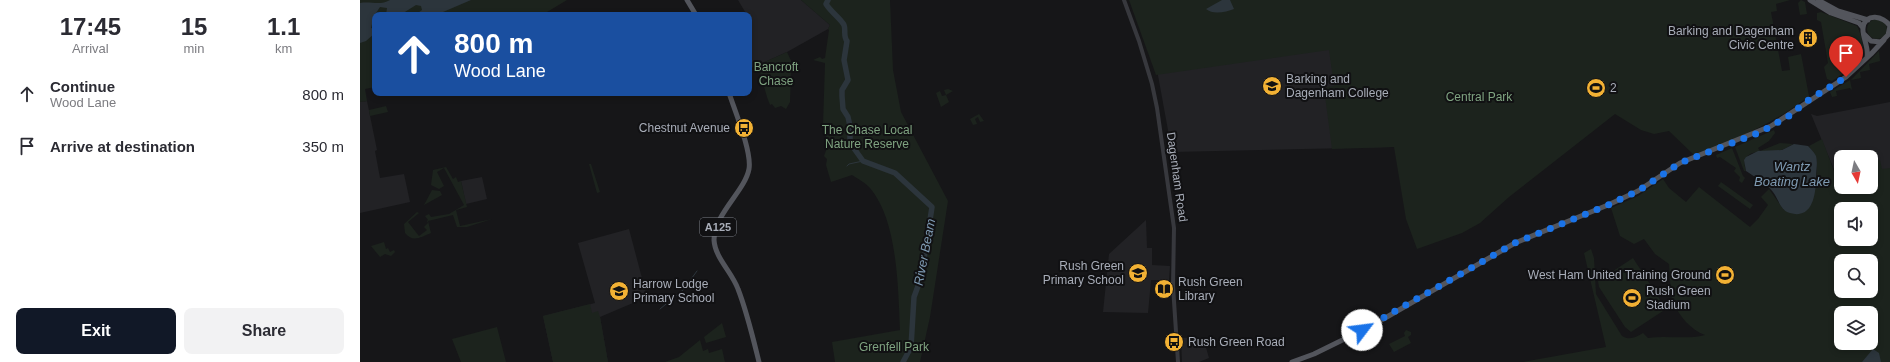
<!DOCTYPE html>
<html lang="en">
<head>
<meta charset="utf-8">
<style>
  body { margin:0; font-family:Helvetica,sans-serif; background:#f2f2f3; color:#2b2b33; height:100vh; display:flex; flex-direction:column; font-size:15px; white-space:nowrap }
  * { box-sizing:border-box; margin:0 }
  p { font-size:13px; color:#7c7c81 }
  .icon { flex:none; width:22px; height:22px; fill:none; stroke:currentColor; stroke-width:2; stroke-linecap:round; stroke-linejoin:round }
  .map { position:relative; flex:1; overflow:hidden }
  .side { display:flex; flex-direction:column; background:#fff; width:360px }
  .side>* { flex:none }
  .top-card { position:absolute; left:12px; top:12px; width:380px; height:84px; border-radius:8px; box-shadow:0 2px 6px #0003; background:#1a4fa0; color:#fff; overflow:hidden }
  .needle { width:26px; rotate:171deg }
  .controls { position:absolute; left:1474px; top:150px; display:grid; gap:8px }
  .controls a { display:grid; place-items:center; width:44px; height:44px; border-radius:8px; background:#fff; box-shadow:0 2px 6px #0003; font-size:20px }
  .pin { position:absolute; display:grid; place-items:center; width:34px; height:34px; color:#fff; margin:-41px -17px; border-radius:50% 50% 50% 0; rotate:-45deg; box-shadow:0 0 4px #0007 }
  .pin .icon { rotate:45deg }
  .me { position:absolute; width:44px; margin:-22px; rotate:60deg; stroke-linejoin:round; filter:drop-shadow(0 0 3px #0008) }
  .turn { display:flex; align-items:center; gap:14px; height:84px; padding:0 16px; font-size:18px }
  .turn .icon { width:52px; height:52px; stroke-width:2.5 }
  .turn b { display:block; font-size:28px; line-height:34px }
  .eta { display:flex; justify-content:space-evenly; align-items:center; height:68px; text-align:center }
  .eta b { font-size:24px; font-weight:600; line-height:28px }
  .primary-button { display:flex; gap:8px; margin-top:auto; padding:8px 16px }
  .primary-button a { flex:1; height:46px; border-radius:8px; background:#111827; color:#fff; font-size:16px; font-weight:600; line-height:46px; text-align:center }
  .primary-button a+a { background:#f2f2f3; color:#2b2b33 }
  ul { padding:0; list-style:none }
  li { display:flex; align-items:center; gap:12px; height:52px; padding:0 16px }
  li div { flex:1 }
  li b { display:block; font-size:15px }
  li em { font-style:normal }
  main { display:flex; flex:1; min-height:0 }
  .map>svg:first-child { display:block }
  .built { fill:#222225 }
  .green { fill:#1c231d; fill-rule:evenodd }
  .water { fill:#2c353c }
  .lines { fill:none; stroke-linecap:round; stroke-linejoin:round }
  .stream { stroke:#2c353c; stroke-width:1 }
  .river { stroke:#2c353c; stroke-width:5.5 }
  .tertiary { stroke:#37383d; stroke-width:4 }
  .primary { stroke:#53555c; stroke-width:5 }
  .route { stroke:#1a73e8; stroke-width:7; stroke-dasharray:0 12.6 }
  .labels { text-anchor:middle; stroke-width:4; stroke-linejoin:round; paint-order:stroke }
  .shield { fill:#111113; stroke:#7b7e86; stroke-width:1 }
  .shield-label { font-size:11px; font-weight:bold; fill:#a8adb8 }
  .poi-label { font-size:12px; fill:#a8adb8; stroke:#111113; text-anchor:start }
  .park-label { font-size:12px; fill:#7fa381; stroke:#111113 }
  .street-label { font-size:12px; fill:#a8adb8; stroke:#111113 }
  .water-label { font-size:13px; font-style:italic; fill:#7f9bb3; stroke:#111113 }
</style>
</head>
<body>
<main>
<section class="side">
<div class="eta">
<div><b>17:45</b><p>Arrival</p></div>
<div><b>15</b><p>min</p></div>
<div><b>1.1</b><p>km</p></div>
</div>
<ul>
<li><svg class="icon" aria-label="ahead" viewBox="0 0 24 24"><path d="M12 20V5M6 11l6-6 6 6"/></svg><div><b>Continue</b><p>Wood Lane</p></div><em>800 m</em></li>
<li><svg class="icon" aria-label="arrive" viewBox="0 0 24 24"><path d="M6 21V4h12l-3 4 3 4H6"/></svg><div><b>Arrive at destination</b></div><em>350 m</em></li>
</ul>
<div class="primary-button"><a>Exit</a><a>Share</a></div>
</section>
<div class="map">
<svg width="1530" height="362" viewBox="0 0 1530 362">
  <rect width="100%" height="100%" fill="#161618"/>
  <!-- built -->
  <path class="built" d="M378 0H441L470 25 468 29 427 52 389 69V15H387Z
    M1008 15 1034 147 812 152 795 59Z
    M7 101 17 150 15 151 20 178 44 174 50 202 0 213V102Z
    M1530 102V283L1511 239V209L1484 187H1511V157H1481V180L1475 172 1451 114 1457 116Z
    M122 177 127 199 106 204 101 181Z
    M786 220 787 248H792V265L810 266 809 280H791L788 313 743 312 749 254Z
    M269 229 287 297 240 317 248 362H193L183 316 235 303 218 243Z
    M843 337 849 358 839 362H822L821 338Z"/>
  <!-- green -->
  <path class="green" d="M0 0H207L182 15H15V87L5 89 7 101 0 102Z
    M441 0H530L533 70 541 112 588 201 570 317 560 362H475L472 342 540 330C538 289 538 221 510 188 506 183 498 179 492 175L471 182 466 165 467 159 464 156 467 148 465 143 467 131 463 125 465 63 453 60 460 57 462 59 465 58 469 30 468 29 470 25Z
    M769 0H1430L1416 4 1417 11 1411 12 1422 71 1430 70 1428 57 1441 54 1449 96C1414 124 1376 139 1334 155L1309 131 1294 134 1281 130 1255 114 1149 197 1120 223 1102 233 1057 249 1046 219 1034 147 972 149 964 88 974 86 969 50 796 75Z
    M1441 0 1445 2 1447 14 1440 15 1438 3Z
    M1461 12 1497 26C1500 31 1505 48 1503 54 1500 61 1479 77 1472 81L1467 79 1464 67 1468 63 1461 22 1457 20V13Z
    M1507 29a10 10 0 1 1 20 0a10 10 0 1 1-20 0Z
    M1519 51 1520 61 1509 64 1510 70 1500 72 1501 78 1491 80Z
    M427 52 434 67 433 69H431L430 102 426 109 421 106 415 108 412 104 410 105 407 97 398 65Z
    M1490 80 1492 90 1490 88 1476 91 1477 96 1472 97 1470 92Z
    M588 89 593 91 586 95 589 102 581 107 576 93 580 91 582 96 586 95 584 90Z
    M26 106 28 112 10 116 9 110Z
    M619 114 624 121 620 122 618 117 615 119 617 124 613 125 610 119Z
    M1414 130 1415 133 1409 141 1398 148 1400 151 1420 143 1433 144C1428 147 1423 150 1418 151 1403 153 1379 147 1386 171H1384L1375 147Z
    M1462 139 1474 171 1479 176H1481V187H1483L1485 192 1484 187H1511V164L1520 160 1522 169 1530 168V362H1163L1246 347 1224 253 1231 249 1234 258 1236 294 1262 336C1270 341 1276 337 1283 333L1288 338C1307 335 1326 340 1345 335 1331 330 1319 316 1313 302 1310 293 1310 274 1309 264L1295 254 1284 239 1274 244 1260 236 1251 208 1278 196 1303 179 1309 188 1326 202 1339 187 1390 227 1398 219 1408 205 1401 197 1409 189 1424 210 1456 185 1457 160 1449 146ZM1481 209H1511V239H1481ZM1481 261H1511V291H1481ZM1481 313H1511V343H1481Z
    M1372 148 1383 176 1385 178 1382 183 1379 181 1380 177 1374 171 1376 168 1360 157 1357 158 1356 155Z
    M229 164H231L240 192 237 193Z
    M86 167 93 179 96 177 98 182 101 181 107 207 96 210 100 226 132 219 107 227H97L93 215 68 221 71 233C61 237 53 243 45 233L44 224 57 212 59 213 48 222 59 236 67 230 64 227 68 223 67 221 68 220 65 216 69 214 71 217 89 214 104 205 84 168 77 172 84 186 79 189 71 185 73 170Z
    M1361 182 1393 205 1390 209 1358 186Z
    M72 190 80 191 82 195 64 205Z
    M24 242 26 249 28 248 30 252 34 250 35 252 31 256 25 254 20 257 11 246Z
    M1273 258 1306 309 1271 332 1265 327 1239 287 1238 281Z
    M230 304 232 313 238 311 240 317 248 362H193L183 316Z
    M362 323 366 337 346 343 344 337Z
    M137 327 146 362H101L92 339Z
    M1046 330 1051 332V335L1048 337 1051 343 1034 352 1029 344 1045 336 1044 333Z
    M340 340 343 351 348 349 349 353 362 349 365 362H305L319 357Z"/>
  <!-- water -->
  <path class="water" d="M30 0H111L76 15H55L62 10 61 6 56 5 40 15H26L27 8 20 7 14 16 11 28 15 29V33L6 41 0 43V3C11 1 20 6 30 0Z
    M862 0H870L874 9C866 12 853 15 846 9Z
    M1434 144 1448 146C1451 149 1454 152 1456 156 1458 163 1456 170 1456 177 1456 193 1453 220 1430 213 1420 210 1419 200 1413 192 1407 184 1395 177 1386 171L1384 160 1386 157 1398 151 1422 150Z
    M1513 349 1519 353 1521 362H1502Z"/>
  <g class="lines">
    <!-- stream -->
    <path class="stream" d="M487 166 489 164 503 161
      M300 309 323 290 337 271"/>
    <!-- river -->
    <path class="river" d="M468 0 466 4C471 12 481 19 484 25 486 30 483 36 487 41L484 60 488 80 482 90V96L483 109 488 117 490 126V142L493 147 503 161 535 173 572 207 561 278 554 297 551 347 543 362"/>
    <!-- tertiary -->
    <path class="tertiary" d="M764 0 779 41 792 84 797 108 814 228 813 286 818 362"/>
    <!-- primary -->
    <path class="primary" d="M327 0 336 15
      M1450 0 1471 13 1499 23 1503 28
      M1458 0 1478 11 1508 20
      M1504 34 1511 41 1521 42 1528 35 1530 26C1524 16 1505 12 1503 28 1502 37 1509 47 1507 57
      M369 93C375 111 392 152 389 169 385 191 354 214 354 240 355 258 372 272 378 289 387 312 393 338 399 362
      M932 362 954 354 1013 325 1155 243 1248 205 1278 191 1320 163 1411 126 1486 77 1511 54 1524 40"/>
  </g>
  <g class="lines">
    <!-- route -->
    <path class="route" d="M1002 330 1155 243 1248 205 1278 191 1320 163 1401 132 1429 116 1447 101 1486 77"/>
  </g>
  <!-- icons -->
  <defs>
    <g id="building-disc" transform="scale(1)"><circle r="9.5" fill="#f2b134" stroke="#111113"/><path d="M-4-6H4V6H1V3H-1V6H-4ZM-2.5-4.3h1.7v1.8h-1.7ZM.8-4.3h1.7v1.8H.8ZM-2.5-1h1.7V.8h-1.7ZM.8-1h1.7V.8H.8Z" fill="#111"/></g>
    <g id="university-disc" transform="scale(1)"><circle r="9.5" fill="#f2b134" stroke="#111113"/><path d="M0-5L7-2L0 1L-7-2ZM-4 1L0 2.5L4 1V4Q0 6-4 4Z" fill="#111"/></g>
    <g id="stadium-disc" transform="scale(1)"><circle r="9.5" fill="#f2b134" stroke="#111113"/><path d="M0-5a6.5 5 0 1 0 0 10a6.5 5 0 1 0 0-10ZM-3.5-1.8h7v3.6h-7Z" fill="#111"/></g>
    <g id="bus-disc" transform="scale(1)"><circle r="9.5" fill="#f2b134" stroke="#111113"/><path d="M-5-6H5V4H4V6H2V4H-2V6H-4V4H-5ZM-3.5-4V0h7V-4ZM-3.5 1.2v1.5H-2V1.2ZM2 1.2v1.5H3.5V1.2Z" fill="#111"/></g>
    <g id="school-disc" transform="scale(1)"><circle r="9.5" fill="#f2b134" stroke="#111113"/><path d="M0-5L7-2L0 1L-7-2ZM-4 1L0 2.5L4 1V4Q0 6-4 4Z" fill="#111"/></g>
    <g id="library-disc" transform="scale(1)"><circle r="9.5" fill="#f2b134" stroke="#111113"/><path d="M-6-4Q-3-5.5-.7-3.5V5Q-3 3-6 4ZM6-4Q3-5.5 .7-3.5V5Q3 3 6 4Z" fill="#111"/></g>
  </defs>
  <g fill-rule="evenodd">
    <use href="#building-disc" x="1448" y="38"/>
    <use href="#university-disc" x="912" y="86"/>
    <use href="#stadium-disc" x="1236" y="88"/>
    <use href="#bus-disc" x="384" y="128"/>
    <use href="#school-disc" x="778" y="273"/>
    <use href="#stadium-disc" x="1365" y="275"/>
    <use href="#library-disc" x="804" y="289"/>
    <use href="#school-disc" x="259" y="291"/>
    <use href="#stadium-disc" x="1272" y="298"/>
    <use href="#bus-disc" x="814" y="342"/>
  </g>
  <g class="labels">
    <!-- shield labels -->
    <rect class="shield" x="340" y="218" width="36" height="18" rx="3"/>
    <g class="shield-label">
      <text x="358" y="231">A125</text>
    </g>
    <!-- poi labels -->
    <g class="poi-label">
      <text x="1434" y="35" text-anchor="end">Barking and Dagenham<tspan x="1434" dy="14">Civic Centre</tspan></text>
      <text x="926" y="83">Barking and<tspan x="926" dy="14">Dagenham College</tspan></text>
      <text x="1250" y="92">2</text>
      <text x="370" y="132" text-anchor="end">Chestnut Avenue</text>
      <text x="764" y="270" text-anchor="end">Rush Green<tspan x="764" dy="14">Primary School</tspan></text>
      <text x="1351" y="279" text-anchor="end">West Ham United Training Ground</text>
      <text x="818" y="286">Rush Green<tspan x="818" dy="14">Library</tspan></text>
      <text x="273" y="288">Harrow Lodge<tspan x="273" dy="14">Primary School</tspan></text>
      <text x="1286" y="295">Rush Green<tspan x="1286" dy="14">Stadium</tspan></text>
      <text x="828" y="346">Rush Green Road</text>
    </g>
    <!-- park labels -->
    <g class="park-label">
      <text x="416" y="71">Bancroft<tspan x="416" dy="14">Chase</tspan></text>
      <text x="1119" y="101">Central Park</text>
      <text x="507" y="134">The Chase Local<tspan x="507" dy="14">Nature Reserve</tspan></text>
      <text x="534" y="351">Grenfell Park</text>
    </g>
    <!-- street labels -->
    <g class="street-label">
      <text transform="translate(817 177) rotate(82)" y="4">Dagenham Road</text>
    </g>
    <!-- water labels -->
    <g class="water-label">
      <text x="1432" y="171">Wantz<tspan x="1432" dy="15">Boating Lake</tspan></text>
      <text transform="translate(564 252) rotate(-79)" y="5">River Beam</text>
    </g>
  </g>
</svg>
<div class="controls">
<a><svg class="needle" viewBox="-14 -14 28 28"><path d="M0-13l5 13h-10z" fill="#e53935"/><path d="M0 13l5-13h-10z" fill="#7c7c81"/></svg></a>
<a><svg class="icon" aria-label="sound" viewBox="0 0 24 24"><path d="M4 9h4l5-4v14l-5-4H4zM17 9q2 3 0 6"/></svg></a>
<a><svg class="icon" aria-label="search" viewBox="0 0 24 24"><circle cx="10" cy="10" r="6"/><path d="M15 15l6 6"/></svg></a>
<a><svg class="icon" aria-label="layers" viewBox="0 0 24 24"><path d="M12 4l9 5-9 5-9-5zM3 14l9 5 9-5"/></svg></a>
</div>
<div class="pin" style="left:1486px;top:77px;background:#d93025"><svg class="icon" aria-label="arrive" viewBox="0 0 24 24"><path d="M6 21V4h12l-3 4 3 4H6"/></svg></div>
<svg class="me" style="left:1002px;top:330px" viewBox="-20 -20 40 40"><circle r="19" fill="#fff"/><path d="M0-13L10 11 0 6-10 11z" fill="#1a73e8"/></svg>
<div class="top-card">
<div class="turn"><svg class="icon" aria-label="ahead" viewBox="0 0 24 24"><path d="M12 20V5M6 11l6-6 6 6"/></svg><div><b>800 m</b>Wood Lane</div></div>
</div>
</div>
</main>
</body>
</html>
